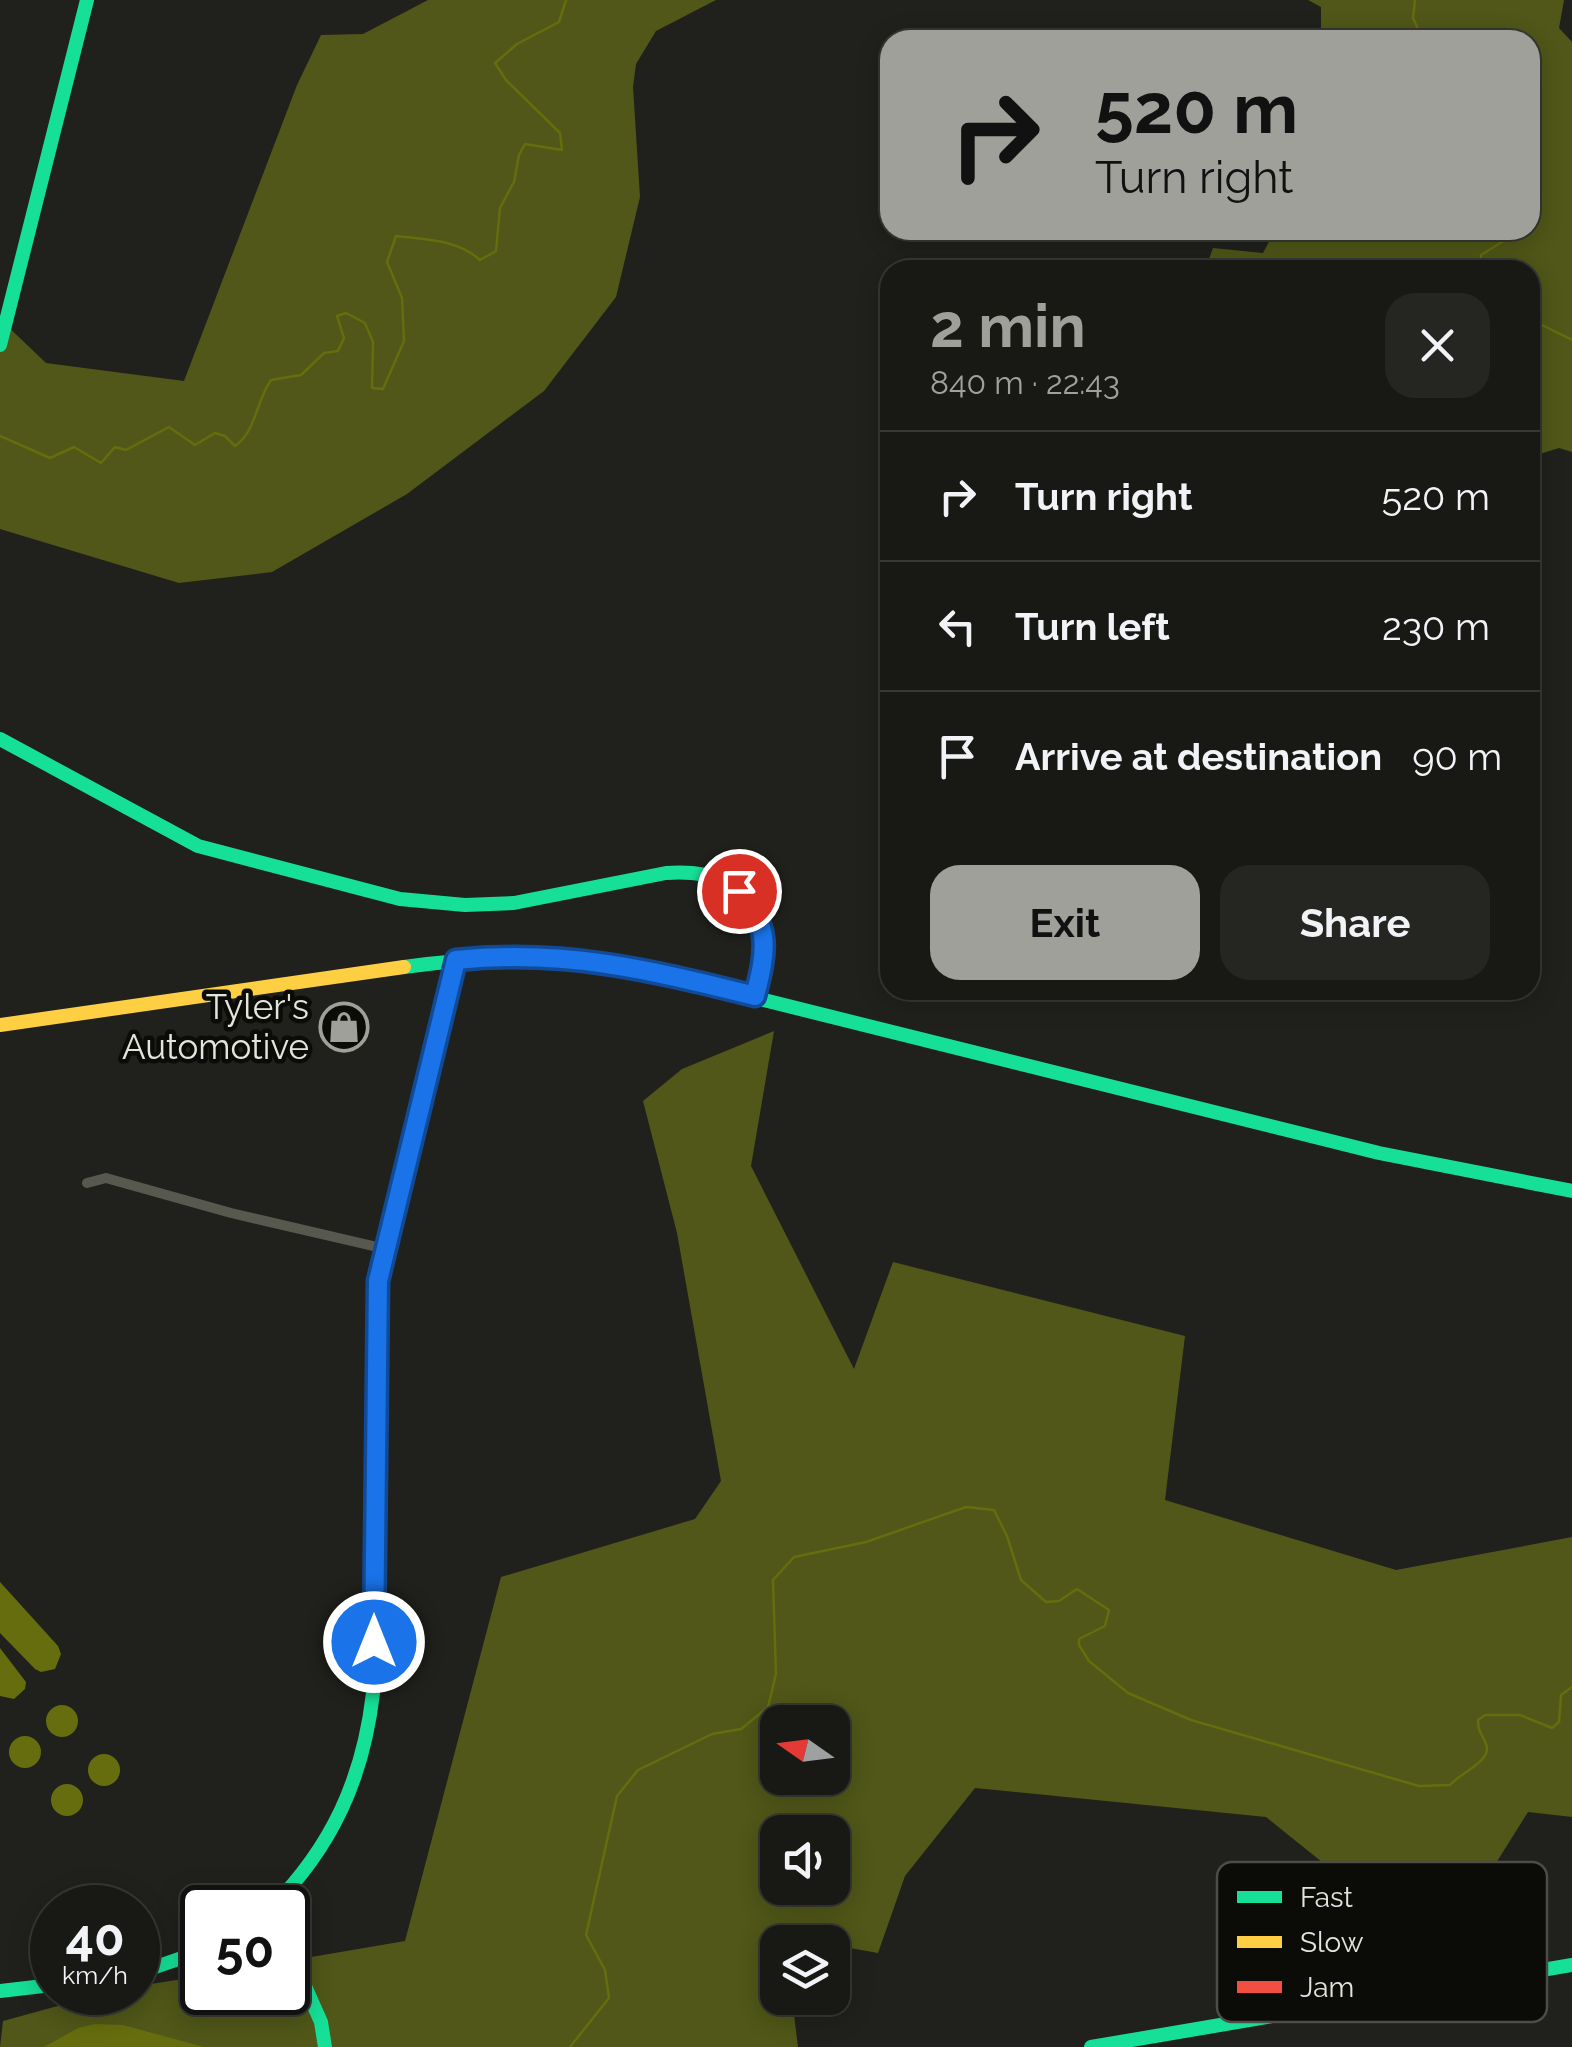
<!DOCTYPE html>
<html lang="en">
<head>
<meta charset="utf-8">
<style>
  body { margin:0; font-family:Raleway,sans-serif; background:#252622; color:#f1f3f6; height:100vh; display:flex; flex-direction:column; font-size:38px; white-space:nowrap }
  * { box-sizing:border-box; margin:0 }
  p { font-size:32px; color:#9fa0a0 }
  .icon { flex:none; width:55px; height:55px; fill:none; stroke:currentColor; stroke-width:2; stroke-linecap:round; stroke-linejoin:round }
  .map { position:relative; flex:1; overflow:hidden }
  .panel { position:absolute; left:880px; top:260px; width:660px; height:740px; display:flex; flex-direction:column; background:#181915; border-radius:30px; box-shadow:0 5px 25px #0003,0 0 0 2px #363834 }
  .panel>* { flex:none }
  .hud { position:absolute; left:880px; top:30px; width:660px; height:210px; border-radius:30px; box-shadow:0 5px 25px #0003,0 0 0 2px #363834; background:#9fa099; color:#111; overflow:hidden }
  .needle { width:65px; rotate:284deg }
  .tools { position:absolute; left:760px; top:1705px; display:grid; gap:20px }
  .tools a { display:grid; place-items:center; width:90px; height:90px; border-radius:20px; background:#181915; box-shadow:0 5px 25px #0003,0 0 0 2px #363834; font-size:50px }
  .speed { position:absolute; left:30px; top:1885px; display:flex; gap:20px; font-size:50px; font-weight:700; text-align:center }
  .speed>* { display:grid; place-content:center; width:130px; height:130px; border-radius:50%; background:#181915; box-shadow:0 5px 25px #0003,0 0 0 2px #363834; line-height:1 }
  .speed small { font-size:25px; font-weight:400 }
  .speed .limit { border:5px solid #111; border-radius:15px; background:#fff; color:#111 }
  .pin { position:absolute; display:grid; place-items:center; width:85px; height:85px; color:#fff; margin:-42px; border:5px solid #fff; border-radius:50%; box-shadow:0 2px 10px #0007 }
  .me { position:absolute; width:110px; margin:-55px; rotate:0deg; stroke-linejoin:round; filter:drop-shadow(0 0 8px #0008) }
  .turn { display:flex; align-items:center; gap:35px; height:210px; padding:0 50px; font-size:45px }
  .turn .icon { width:130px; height:130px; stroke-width:2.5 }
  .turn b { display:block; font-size:70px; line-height:85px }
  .round { display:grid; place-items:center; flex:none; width:105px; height:105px; border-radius:30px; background:#252622 }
  .overview { display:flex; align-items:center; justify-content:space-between; height:170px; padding:0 50px }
  h1 { font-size:60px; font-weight:700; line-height:75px; color:#9fa099 }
  .primary-button { display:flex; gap:20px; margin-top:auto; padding:20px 50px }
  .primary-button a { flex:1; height:115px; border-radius:30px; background:#9fa099; color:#111; font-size:40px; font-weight:700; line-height:115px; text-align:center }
  .primary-button a+a { background:#252622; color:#f1f3f6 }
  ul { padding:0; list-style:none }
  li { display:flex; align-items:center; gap:30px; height:130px; padding:0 50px; border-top:2px solid #363834 }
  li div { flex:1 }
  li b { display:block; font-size:38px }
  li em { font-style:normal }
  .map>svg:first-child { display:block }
  .forest { fill:#505718; fill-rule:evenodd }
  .water { fill:#656d0e }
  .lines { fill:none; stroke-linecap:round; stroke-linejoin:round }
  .stream { stroke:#656d0e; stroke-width:2.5 }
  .street { stroke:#58594e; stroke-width:10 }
  .fast { stroke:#16e098; stroke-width:14 }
  .slow { stroke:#ffcf43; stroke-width:14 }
  .jam { stroke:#f24e42; stroke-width:14 }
  .route-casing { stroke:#114b97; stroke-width:25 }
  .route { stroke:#1a73e8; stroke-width:18 }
  .labels { text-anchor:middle; stroke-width:9; stroke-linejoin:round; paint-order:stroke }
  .poi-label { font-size:35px; fill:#e3e4dd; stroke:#0b0c08; text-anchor:end }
  .key { fill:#0b0c08; stroke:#4c4d48; stroke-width:2.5 }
  .key-label { font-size:28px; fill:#e3e4dd }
</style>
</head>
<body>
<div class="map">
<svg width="1572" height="2047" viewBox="0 0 1572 2047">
  <rect width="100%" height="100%" fill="#20211c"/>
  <!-- forest -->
  <path class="forest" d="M428 0H716L656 31 636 64 633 87 640 197 616 297 544 391 407 494 272 572 179 583 0 529V319L46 363 184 381 297 85 321 35 363 34Z
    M1308 0H1564L1559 28 1572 42V452L1559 448 1530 457V270H1205L1213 248 1263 253 1275 230H1530V40H1321V7Z
    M774 1031 751 1166 854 1369 893 1262 1185 1336 1165 1500 1396 1570 1572 1537V1817L1528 1812 1491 1871 1426 1897 1353 1887 1266 1817 975 1788 905 1876 878 1953 833 1945 832 1942 786 1938V1942H778V1998H792L798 2047H0L3 2021 105 1993 138 1992V1986L202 1976V1992H288V1961L405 1941 501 1577 695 1519 721 1481 677 1233 643 1101 682 1069ZM778 1722H832V1778H778ZM778 1832H832V1888H778Z"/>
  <!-- water -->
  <path class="water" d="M0 1582 58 1646 61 1654 55 1669 41 1672 35 1669 0 1633Z
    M0 1648 26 1682 25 1689 14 1699 0 1696Z
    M46 1721a16 16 0 1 1 32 0a16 16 0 1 1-32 0Z
    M9 1752a16 16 0 1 1 32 0a16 16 0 1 1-32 0Z
    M88 1770a16 16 0 1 1 32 0a16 16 0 1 1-32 0Z
    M51 1800a16 16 0 1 1 32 0a16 16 0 1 1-32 0Z
    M95 2024 123 2025 204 2047H44L78 2028Z"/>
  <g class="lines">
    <!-- stream -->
    <path class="stream" d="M1415 0 1413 18 1423 40
      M1480 270 1481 255 1521 230
      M1530 319 1572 340
      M0 436 50 458 74 447 101 463 115 447 126 450 169 427 195 445 215 433 225 436 235 446C256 432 256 401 271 380L301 375 324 353 338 351 344 338 337 316 346 313 365 323 373 342 372 388 383 389 404 341 402 298 387 262 396 236C426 240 457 239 480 260L496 251 500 208 514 182 519 155 525 144 562 150 560 133 506 80 495 63 517 44 559 22 566 0
      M570 2047 609 1998 605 1970 586 1935 617 1796 638 1770 712 1734 741 1729 768 1707 776 1674 773 1580 794 1557 866 1542 966 1507 994 1510 1007 1536 1021 1580 1046 1602 1059 1601 1077 1589 1109 1610 1105 1626 1079 1639V1645L1089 1661 1128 1693 1191 1720 1419 1786 1450 1785C1460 1773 1493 1761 1486 1744 1482 1733 1478 1733 1478 1720L1485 1715H1520L1552 1728 1559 1722 1561 1695 1572 1687"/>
    <!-- street -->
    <path class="street" d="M87 1183 106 1178 231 1213 386 1249"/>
    <!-- fast -->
    <path class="fast" d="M0 345 87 0
      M0 739 198 846 400 899 465 905 514 903 666 873C755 867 773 919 755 996
      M404 967C483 956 557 954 635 968L1379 1153 1572 1191
      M271 1908C332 1847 363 1779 373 1693L379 1281 401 1189
      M288 1948 321 2022 325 2047
      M138 1973 202 1951
      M0 1991 52 1985
      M1091 2047 1572 1965"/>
    <!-- slow -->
    <path class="slow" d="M0 1025 404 967"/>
    <!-- jam -->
    <path class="jam" d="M401 1189 456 960"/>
  </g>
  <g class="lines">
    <!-- route casing -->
    <g class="route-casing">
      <path id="route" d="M374 1642 378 1281 456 960C566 949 650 970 755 996 766 952 772 927 739 891"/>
    </g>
    <!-- route -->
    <use href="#route" class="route"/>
  </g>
  <!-- icons -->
  <defs>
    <g id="shop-ring" transform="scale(2.5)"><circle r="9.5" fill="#0b0c08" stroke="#9fa099" stroke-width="1.5"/><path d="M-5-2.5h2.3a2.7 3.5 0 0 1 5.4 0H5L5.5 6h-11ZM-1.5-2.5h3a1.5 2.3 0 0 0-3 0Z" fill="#9fa099"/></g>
  </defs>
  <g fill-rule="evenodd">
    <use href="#shop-ring" x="344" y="1027"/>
  </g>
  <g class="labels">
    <!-- poi labels -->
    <g class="poi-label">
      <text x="309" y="1019">Tyler's<tspan x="309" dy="40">Automotive</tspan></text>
    </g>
  </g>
  <!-- legend -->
  <rect x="1217" y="1862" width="330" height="160" rx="15" class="key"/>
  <rect x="1237" y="1891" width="45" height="12" fill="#16e098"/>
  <rect x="1237" y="1936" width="45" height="12" fill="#ffcf43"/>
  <rect x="1237" y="1981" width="45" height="12" fill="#f24e42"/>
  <g class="key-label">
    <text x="1300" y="1907">Fast</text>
    <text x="1300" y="1952">Slow</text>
    <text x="1300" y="1997">Jam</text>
  </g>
</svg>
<div class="tools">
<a><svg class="needle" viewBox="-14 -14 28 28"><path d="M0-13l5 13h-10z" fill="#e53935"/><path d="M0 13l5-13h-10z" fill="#9fa0a0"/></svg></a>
<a><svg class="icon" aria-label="sound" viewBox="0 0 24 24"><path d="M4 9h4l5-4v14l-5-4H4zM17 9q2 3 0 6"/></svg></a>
<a><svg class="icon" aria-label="layers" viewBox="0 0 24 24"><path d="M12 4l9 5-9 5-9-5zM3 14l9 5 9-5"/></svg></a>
</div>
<div class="speed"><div>40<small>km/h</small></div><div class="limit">50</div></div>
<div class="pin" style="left:739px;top:891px;background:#d93025"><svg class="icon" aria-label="arrive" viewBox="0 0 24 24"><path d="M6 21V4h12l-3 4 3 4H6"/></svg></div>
<svg class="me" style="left:374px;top:1642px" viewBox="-20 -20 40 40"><circle r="17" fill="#1a73e8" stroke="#fff" stroke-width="3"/><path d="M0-11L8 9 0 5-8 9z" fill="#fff"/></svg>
<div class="hud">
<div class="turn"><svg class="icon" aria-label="right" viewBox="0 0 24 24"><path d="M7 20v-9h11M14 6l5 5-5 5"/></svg><div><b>520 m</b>Turn right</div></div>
</div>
<section class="panel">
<div class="overview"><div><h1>2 min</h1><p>840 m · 22:43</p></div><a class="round"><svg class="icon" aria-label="close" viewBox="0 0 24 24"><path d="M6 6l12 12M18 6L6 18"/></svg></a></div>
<ul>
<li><svg class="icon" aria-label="right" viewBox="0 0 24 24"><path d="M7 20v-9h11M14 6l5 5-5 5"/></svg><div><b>Turn right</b></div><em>520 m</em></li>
<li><svg class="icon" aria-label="left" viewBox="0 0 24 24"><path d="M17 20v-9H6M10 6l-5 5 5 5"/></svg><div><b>Turn left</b></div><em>230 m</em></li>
<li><svg class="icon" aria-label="arrive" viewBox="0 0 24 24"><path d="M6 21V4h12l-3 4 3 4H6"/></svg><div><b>Arrive at destination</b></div><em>90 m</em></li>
</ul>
<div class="primary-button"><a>Exit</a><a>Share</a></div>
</section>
</div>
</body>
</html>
